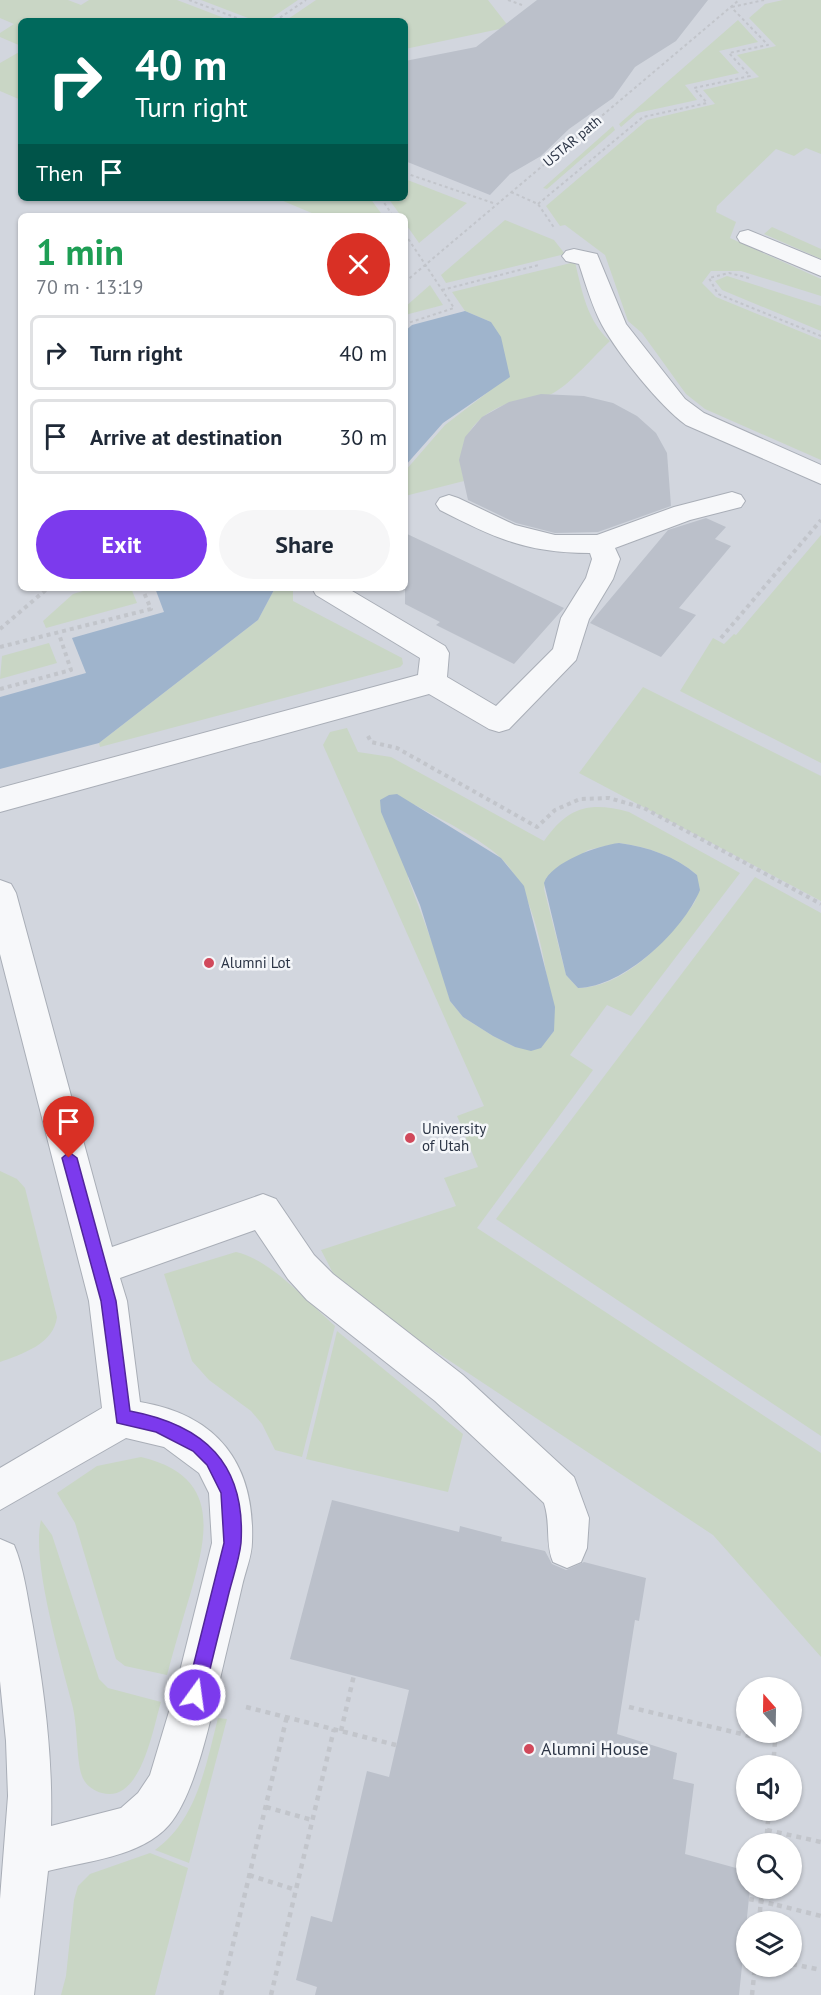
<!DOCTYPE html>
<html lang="en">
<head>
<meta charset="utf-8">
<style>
  body { margin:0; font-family:"PT Sans",sans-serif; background:#f6f6f7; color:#1f2937; height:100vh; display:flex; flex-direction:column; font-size:22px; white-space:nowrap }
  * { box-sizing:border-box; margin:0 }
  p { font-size:20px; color:#747a83 }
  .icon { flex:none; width:33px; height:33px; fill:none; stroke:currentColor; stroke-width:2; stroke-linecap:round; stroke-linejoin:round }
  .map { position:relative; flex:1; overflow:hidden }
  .details { position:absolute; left:18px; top:213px; width:390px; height:378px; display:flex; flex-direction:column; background:#fff; border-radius:9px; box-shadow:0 2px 4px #0004 }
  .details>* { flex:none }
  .hud { position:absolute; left:18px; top:18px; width:390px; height:183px; border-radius:9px; box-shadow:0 2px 4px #0004; background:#00695c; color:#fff; overflow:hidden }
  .needle { width:39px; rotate:340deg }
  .controls { position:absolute; left:736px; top:1677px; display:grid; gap:12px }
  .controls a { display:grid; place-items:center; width:66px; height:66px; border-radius:50%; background:#fff; box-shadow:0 2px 4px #0004; font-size:30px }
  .pin { position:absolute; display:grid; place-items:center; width:51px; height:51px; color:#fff; margin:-62px -26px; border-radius:50% 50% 50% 0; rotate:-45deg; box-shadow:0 0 6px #0007 }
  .pin .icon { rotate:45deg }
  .me { position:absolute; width:66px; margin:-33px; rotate:14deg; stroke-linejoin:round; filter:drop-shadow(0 0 4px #0008) }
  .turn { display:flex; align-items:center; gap:21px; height:126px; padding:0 18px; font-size:27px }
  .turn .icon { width:78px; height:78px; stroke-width:2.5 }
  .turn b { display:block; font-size:42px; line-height:51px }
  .then { display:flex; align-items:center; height:57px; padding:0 18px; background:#0003; gap:12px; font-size:22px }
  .round { display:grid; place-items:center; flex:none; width:63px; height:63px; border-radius:32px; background:#f6f6f7 }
  .overview { display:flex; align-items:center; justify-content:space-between; height:102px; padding:0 18px }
  h1 { font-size:36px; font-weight:600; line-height:45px; color:#1e9e55 }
  .button { display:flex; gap:12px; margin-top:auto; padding:12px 18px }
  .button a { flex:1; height:69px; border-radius:36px; background:#7c3aed; color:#fff; font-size:24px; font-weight:600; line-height:69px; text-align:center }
  .button a+a { background:#f6f6f7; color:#1f2937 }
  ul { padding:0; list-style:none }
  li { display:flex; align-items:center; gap:18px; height:75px; margin:0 12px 9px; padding:0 6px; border:3px solid #e0e1e3; border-radius:9px }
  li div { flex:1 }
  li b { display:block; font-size:22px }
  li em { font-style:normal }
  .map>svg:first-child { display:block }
  .built { fill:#d2d6de; fill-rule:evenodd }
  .green { fill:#c9d6c5; fill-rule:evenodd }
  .water { fill:#9fb4cc }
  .building { fill:#bbc0ca }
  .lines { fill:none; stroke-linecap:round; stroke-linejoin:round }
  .minor-casing { stroke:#a9aeb7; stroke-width:2 }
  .path-far2 { stroke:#c2c5cb; stroke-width:2; stroke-dasharray:3 3; stroke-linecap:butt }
  .path-far1 { stroke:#c2c5cb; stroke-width:4; stroke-dasharray:4 4; stroke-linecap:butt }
  .path { stroke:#c2c5cb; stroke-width:4.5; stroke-dasharray:5 5; stroke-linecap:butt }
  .minor { fill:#f7f8fa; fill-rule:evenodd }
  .path-bridge { stroke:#c2c5cb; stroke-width:4.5; stroke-dasharray:5 5; stroke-linecap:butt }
  .route { fill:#7c3aed; stroke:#51269a; stroke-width:1.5 }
  .poi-dot { fill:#d1495b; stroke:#f4f6f9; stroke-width:2 }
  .labels { text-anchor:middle; stroke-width:5; stroke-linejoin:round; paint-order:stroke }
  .far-street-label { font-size:14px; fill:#2b3445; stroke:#f4f6f9 }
  .poi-label { font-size:15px; fill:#2b3445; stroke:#f4f6f9; text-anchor:start }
  .near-poi-label { font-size:18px; fill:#2b3445; stroke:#f4f6f9; text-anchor:start }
</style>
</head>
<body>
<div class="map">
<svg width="821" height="1995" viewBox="0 0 821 1995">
  <rect width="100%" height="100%" fill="#e4e7ec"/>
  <!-- built -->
  <path class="built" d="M0 0H821V1995H0ZM21 21H405V198H21ZM21 216H405V588H21ZM747 1688H792V1732H747ZM747 1766H792V1810H747ZM747 1844H792V1888H747ZM747 1922H792V1966H747Z"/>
  <!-- green -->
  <path class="green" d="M0 0H68L81 5 89 0H177L232 21H21V46L0 37V33L14 24 0 18Z
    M201 0H298L267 21H256Z
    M316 0H488L509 27 405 49V21H285Z
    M783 0H821V154L806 148 794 156 776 149 717 206 716 212 736 222 730 238 821 279V296L741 271H711L702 283 716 297 821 340V460L705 409 686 394 642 333 628 321 605 255 565 225 560 226 546 206 647 120 715 104 703 90 759 77 737 55 776 46 749 18 765 4Z
    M738 20 758 42 719 51 739 73 685 85 697 100 637 113 621 127 619 124Z
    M21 51V100L0 91V63Z
    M613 126 615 130 547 189 543 188Z
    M405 179 467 203 419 243 405 223V216H401L388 198H405Z
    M276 198H370L383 216H319Z
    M505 220 554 240 565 254 446 283 441 275Z
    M772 227 821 249V259L764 234Z
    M575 262C582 291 587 321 610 341 595 355 571 383 555 392 548 397 532 397 523 399 480 409 453 435 464 481L405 496V471L445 425 509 376 491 322 465 311 452 292Z
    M727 276 821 306V331L722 290 715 281Z
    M430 285 443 305 405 315V307Z
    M821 535V763L680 691 713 638 724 644 734 634 736 635Z
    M93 588H131L137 603 46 628 43 621 73 594Z
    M275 588H293V601L402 658 403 664 400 667 100 747 99 743 258 620Z
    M49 643 57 663 0 679 2 656Z
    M643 687 821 776V901L579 773Z
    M347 728 358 752 391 757 544 841C568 807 589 801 629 812L740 873 631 1016 607 1005 570 1055 593 1070 477 1228 821 1453V1657L713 1535 385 1318 333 1273 321 1250 456 1206 444 1178 478 1167 457 1116 484 1106 323 745 330 732ZM415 805C442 820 480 838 501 858 539 895 548 980 554 1031L540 1048 515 1047 493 1036 463 1017 450 1001 439 961 408 878ZM619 843C648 847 675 856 697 875 697 882 698 892 696 899 694 905 687 912 683 917 658 950 621 987 578 988L566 975 544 889 546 878 588 850Z
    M755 877 821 913V1436L496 1219Z
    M0 1171 17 1179 25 1188 57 1317C54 1344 22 1354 0 1362Z
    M236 1252C270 1259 309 1303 335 1326L302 1457 275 1450 262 1424 251 1411 209 1380 192 1361 164 1274Z
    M337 1331 463 1434 448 1492 306 1459Z
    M141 1457C221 1476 208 1533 190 1595 182 1622 174 1648 167 1675L125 1666 116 1659 75 1523 57 1493 97 1466Z
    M41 1520 52 1535 99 1679 108 1688 161 1702C153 1728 141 1804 102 1793 94 1791 85 1785 82 1776 76 1759 78 1726 72 1704 61 1660 31 1561 41 1520Z
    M218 1718 227 1719 189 1863 155 1850C197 1820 206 1765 218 1718Z
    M150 1853 188 1868 155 1995H61L66 1976 74 1900 78 1886 90 1874Z"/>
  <!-- water -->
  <path class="water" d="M465 311 491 322 501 337 510 377 443 423 405 466V331L412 325Z
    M155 588H275L258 620 99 743 0 769V697L86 673 72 638 164 612Z
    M397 794 501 858 524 886 555 1007 554 1031 541 1048 531 1051 515 1047 493 1036 463 1017 450 1001 420 905 381 812 380 800 389 795Z
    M619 843C648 847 675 856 697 875L700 890C683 931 624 987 578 988L566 975 544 883C551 862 599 845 619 843Z"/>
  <!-- building -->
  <path class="building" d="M537 0H708L676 41 635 67 613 98 569 129 541 156 510 174 490 195 405 161V61L476 47Z
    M541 394 584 396 613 403 637 416 656 433 667 453 671 506 598 532 555 533 516 523 468 500 459 460 465 437 482 417 509 402Z
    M706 518 726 527 715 539 731 546 679 608 696 615 661 657 590 623 668 530Z
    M405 533 564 608 514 664 436 625 440 622 405 604Z
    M332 1500 459 1532 460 1526 502 1537 501 1541 545 1551 552 1564 566 1570 584 1562 646 1578 639 1621 635 1620 617 1734 677 1753 673 1779 694 1784 685 1854 747 1871V1888H750L739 1995H315L317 1987 296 1980 311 1916 332 1922 367 1771 389 1777 409 1690 290 1659Z"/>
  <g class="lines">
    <!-- minor casing -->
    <g class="minor-casing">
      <path id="minor" d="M748 230 821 260V276L740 242 737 237 740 232Z
        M574 249 597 254 626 324 685 399 704 413 821 465V484L686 425C660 406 618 354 602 325 592 306 586 285 579 264L566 261 562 256 566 251Z
        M732 492 741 495 745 501 741 507 690 520 615 548 620 559 613 579 589 619 576 660 509 729 499 732 489 729 429 694 0 812V788L418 675 420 658 316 595 312 588H347L445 646 449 653 447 677 496 706 553 649 561 618 586 578 592 559 590 553C526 553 495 538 440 510L436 504 440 498 449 495 458 498 515 525 555 535H597L674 507Z
        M0 880 11 884 16 893 112 1247 263 1194 276 1199 314 1255 333 1274 463 1375 574 1477 589 1518 587 1548 581 1562 567 1568 553 1562C545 1543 551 1524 544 1503L435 1401 307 1300 288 1279 255 1230 120 1278 127 1301 140 1402C218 1415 255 1464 252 1542 252 1556 245 1572 242 1586 235 1617 227 1648 220 1679 211 1718 195 1795 169 1825 141 1857 87 1861 48 1871L34 1995H0V1899L8 1796 6 1741 0 1681V1539L14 1545C24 1569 27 1595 32 1621 44 1689 53 1756 51 1826L121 1808 138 1793 150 1775 174 1695 212 1543 209 1493 199 1473 164 1447 126 1438 0 1510V1468L102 1408 89 1301 0 954Z"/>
    </g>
    <!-- path-far2 -->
    <path class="path-far2" d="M189 0 245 21
      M508 0 522 5
      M732 7 764 0
      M275 21 306 0
      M405 173 496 204
      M511 192 538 204 555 229
      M381 198 393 216
      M538 204 643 117 707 103 694 88 750 76 729 53 768 45 731 7
      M405 234 454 308 405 324
      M749 278 729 273 709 278 718 294 821 336
      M405 282 739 0
      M442 290 539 265"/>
    <!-- path-far1 -->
    <path class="path-far1" d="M0 629 48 588
      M721 638 821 520
      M0 647 151 609 142 588
      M0 689 71 670 59 634
      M368 736 371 742 397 748 537 827 555 810 580 799 609 798 644 808 821 904"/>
    <!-- path -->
    <path class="path" d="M246 1707 396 1745
      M629 1707 775 1742 773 1766
      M341 1731 354 1675
      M266 1807 312 1820
      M767 1830 821 1842
      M766 1844 769 1810
      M249 1875 296 1890
      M777 1905 821 1916
      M759 1922 762 1888
      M792 1964 821 1970
      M221 1995 287 1716
      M271 1995 334 1729
      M752 1995 755 1966"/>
    <!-- minor -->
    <use href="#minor" class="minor"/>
    <!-- path-bridge -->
    <path class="path-bridge" d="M749 1899 777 1905"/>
  </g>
  <!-- route -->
  <path class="route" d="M69 1152 77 1158 116 1301 130 1411C204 1425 246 1463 241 1543 239 1562 231 1582 227 1601 219 1632 211 1664 204 1695L201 1701 195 1704 189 1701 186 1695 224 1543 221 1493 207 1465 193 1451 156 1432 117 1423 101 1301 62 1158Z"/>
  <!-- markers -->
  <g class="poi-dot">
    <circle cx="209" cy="963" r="6"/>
    <circle cx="410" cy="1138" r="6"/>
    <circle cx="529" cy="1749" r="6"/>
  </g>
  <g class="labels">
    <!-- far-street labels -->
    <g class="far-street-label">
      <text transform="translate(572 141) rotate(-40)" y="5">USTAR path</text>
    </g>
    <!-- poi labels -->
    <g class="poi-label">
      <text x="221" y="968">Alumni Lot</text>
      <text x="422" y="1134">University<tspan x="422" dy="17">of Utah</tspan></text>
    </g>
    <!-- near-poi labels -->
    <g class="near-poi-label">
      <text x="541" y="1755">Alumni House</text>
    </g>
  </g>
</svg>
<div class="controls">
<a><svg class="needle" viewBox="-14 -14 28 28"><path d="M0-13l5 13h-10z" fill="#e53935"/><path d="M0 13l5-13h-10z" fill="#747a83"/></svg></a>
<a><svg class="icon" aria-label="sound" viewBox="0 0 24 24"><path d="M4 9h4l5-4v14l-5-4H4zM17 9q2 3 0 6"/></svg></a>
<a><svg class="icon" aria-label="search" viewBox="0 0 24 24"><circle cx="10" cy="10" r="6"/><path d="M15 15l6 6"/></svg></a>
<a><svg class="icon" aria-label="layers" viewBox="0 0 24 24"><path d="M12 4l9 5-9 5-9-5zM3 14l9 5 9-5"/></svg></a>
</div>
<div class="pin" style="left:69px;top:1158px;background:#d93025"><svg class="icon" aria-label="arrive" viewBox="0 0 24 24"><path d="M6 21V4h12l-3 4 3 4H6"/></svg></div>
<svg class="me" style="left:195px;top:1695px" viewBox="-20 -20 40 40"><circle r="17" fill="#7c3aed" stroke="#fff" stroke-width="3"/><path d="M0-11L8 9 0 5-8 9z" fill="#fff"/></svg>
<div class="hud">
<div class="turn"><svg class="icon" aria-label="right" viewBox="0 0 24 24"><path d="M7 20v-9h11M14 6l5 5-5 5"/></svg><div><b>40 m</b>Turn right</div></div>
<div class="then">Then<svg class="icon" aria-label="arrive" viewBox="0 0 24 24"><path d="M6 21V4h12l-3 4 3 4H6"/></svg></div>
</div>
<section class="details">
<div class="overview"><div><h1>1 min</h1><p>70 m · 13:19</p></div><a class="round" style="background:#d93025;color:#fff"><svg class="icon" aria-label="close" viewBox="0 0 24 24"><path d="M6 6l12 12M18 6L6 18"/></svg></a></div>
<ul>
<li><svg class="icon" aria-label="right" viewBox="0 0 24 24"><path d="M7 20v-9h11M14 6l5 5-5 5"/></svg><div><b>Turn right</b></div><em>40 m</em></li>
<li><svg class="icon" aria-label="arrive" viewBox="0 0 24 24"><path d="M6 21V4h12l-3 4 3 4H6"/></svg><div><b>Arrive at destination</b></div><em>30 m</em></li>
</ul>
<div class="button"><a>Exit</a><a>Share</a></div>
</section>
</div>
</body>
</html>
